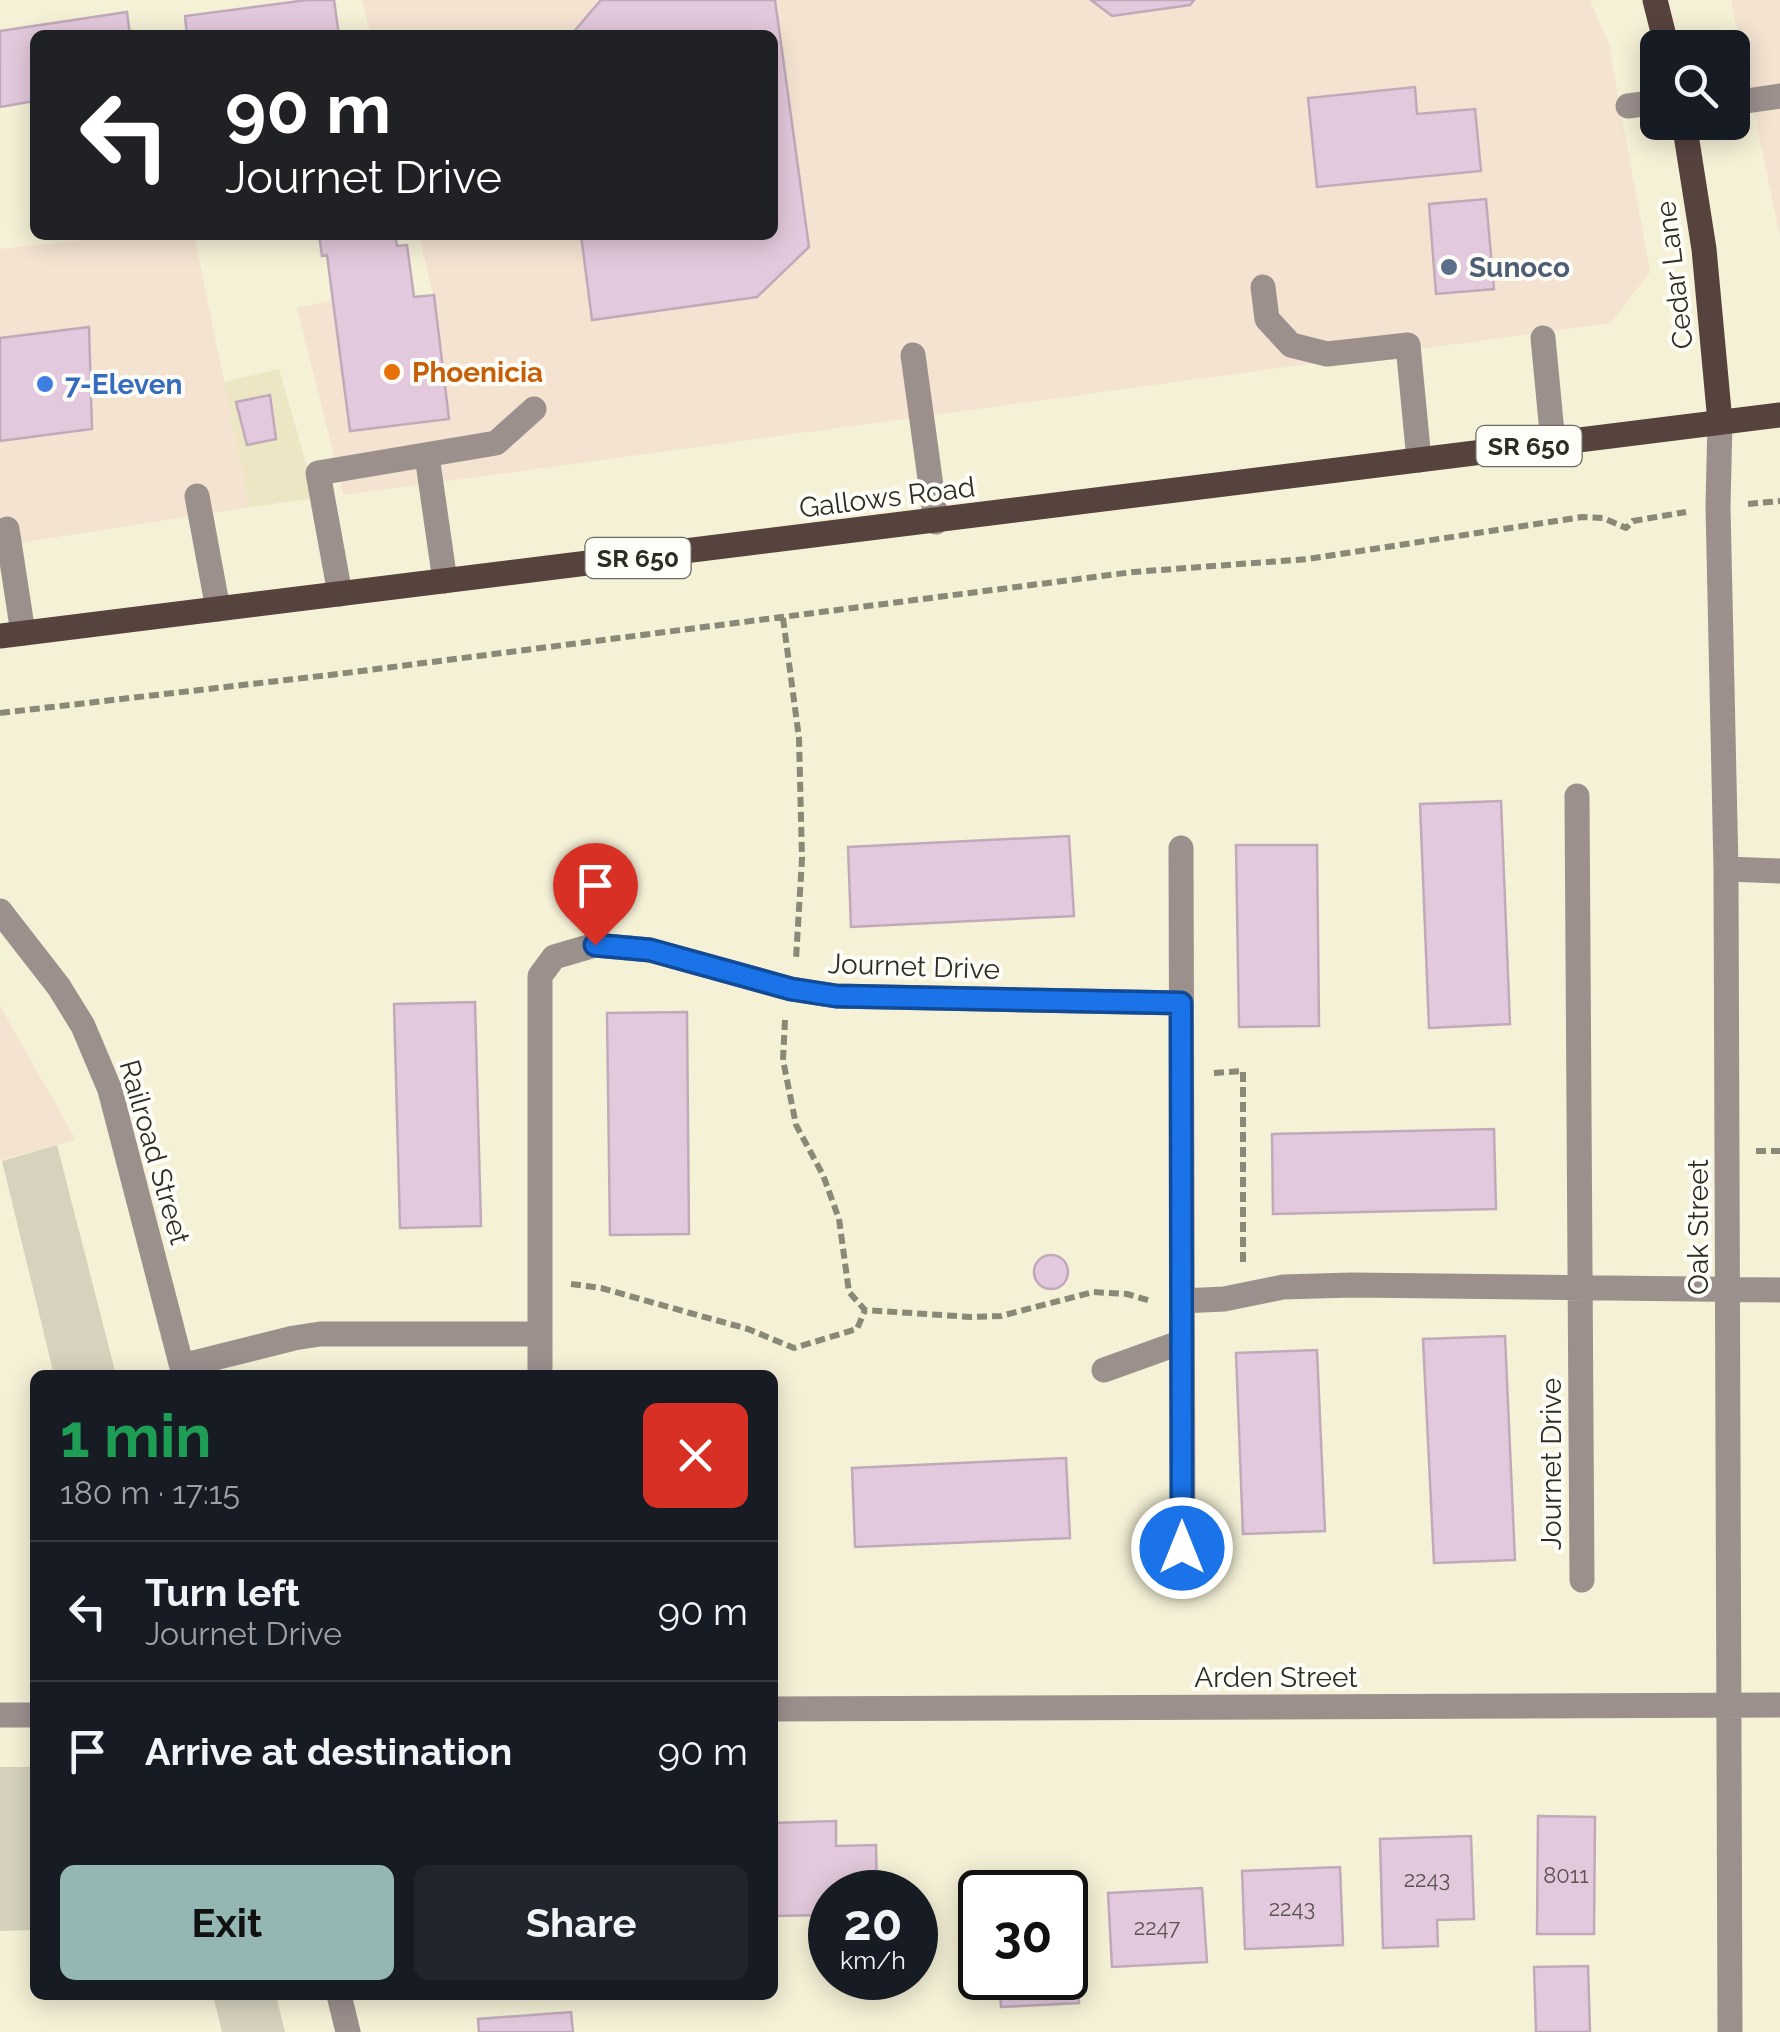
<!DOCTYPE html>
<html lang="en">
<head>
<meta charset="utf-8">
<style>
  body { margin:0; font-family:Raleway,sans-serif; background:#20242c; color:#f1f3f6; height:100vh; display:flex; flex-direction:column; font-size:38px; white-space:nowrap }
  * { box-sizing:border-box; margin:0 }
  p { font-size:32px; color:#9ea1a6 }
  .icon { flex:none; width:55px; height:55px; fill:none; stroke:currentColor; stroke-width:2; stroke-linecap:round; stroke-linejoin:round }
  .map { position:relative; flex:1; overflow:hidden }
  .drawer { position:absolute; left:30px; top:1370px; width:748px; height:630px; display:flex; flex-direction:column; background:#171b24; border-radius:15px; box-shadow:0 5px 25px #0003 }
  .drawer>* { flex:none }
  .top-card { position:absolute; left:30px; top:30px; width:748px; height:210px; border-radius:15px; box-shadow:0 5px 25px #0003; background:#202124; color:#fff; overflow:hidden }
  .buttons { position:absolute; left:1640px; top:30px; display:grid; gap:20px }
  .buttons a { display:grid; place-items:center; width:110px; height:110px; border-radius:15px; background:#171b24; box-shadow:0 5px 25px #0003; font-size:50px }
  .speed { position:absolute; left:808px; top:1870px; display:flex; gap:20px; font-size:50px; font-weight:700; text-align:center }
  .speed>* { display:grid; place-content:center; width:130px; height:130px; border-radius:50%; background:#171b24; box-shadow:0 5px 25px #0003; line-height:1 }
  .speed small { font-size:25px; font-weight:400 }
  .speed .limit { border:5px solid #111; border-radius:15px; background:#fff; color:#111 }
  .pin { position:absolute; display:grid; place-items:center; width:85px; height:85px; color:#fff; margin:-102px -42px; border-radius:50% 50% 50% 0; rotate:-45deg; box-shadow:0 0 10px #0007 }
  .pin .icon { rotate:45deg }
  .me { position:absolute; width:110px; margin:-55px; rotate:0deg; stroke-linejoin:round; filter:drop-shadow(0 0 8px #0008) }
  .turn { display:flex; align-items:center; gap:35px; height:210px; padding:0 30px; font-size:45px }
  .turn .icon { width:130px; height:130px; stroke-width:2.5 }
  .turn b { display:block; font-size:70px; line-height:85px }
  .round { display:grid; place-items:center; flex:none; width:105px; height:105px; border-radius:15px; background:#20242c }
  .summary { display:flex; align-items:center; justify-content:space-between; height:170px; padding:0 30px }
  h1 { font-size:60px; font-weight:700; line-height:75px; color:#1e9e55 }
  .primary-button { display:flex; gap:20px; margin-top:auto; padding:20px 30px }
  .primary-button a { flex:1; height:115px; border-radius:15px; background:#95b7b4; color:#111; font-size:40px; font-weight:700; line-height:115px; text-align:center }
  .primary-button a+a { background:#20242c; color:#f1f3f6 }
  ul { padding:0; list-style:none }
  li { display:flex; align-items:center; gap:30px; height:140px; padding:0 30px; border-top:2px solid #363941 }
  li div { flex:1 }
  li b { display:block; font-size:38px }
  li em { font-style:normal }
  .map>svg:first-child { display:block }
  .commercial { fill:#f4e3d1 }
  .built { fill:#ece6c5 }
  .green { fill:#d6d2bd }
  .building { fill:#e3c9dd; stroke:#c0aaba; stroke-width:2.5 }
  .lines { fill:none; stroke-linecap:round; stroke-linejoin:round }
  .path { stroke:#8a8876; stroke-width:6; stroke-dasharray:10 5; stroke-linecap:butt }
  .minor { stroke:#9c908d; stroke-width:25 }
  .major { stroke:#57433e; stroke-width:25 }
  .route-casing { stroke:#114b97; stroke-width:25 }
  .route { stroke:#1a73e8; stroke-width:18 }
  .service-dot { fill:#5c6f8a; stroke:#fefdf8; stroke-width:4 }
  .food-dot { fill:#e8710a; stroke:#fefdf8; stroke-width:4 }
  .shop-dot { fill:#3f7fe0; stroke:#fefdf8; stroke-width:4 }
  .labels { text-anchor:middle; stroke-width:8; stroke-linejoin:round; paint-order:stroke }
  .number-label { font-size:22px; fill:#5b5452 }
  .shield { fill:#fefdf8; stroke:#6c6b63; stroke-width:2.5 }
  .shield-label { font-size:25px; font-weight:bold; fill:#2e2d23 }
  .service-label { font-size:28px; font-weight:bold; fill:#4e5e75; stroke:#fefdf8; text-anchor:start }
  .street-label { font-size:28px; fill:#2e2d23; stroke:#fefdf8 }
  .food-label { font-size:28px; font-weight:bold; fill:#c56008; stroke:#fefdf8; text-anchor:start }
  .shop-label { font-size:28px; font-weight:bold; fill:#366cbe; stroke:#fefdf8; text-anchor:start }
</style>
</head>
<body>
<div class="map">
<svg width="1780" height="2032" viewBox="0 0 1780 2032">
  <rect width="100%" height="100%" fill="#f5f1d7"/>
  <!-- commercial -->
  <path class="commercial" d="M362 0H1590L1609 45 1650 272 1611 323 344 495 297 308 333 300 328 256H322L319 235H395L397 246 407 245 414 297 433 295 419 235H772V35H371Z
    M1731 0H1780V237Z
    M131 235H194L250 507 0 546V249Z
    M0 1006 76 1140 0 1160Z"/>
  <!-- built -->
  <path class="built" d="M279 369 316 498 250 507 224 382Z"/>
  <!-- green -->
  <path class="green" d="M57 1145 116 1375H54L2 1161Z
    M0 1767H35V1930L0 1931Z
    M213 1995H276L285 2032H222Z"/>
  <!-- building -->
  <path class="building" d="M307 0H334L339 35H187L185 16Z
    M601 0H775L809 247 757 297 592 320 581 235H772V35H571Z
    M1091 0H1194L1190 5 1112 16Z
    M127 12 130 35H35V101L0 107V31Z
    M1415 87 1417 114 1475 109 1481 171 1317 187 1308 98Z
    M1486 199 1494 289 1436 294 1429 204Z
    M319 235H395L397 246 407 245 414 297 434 295 449 419 350 431 327 255 322 256Z
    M89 327 92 429 0 441V338Z
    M270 395 276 439 247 445 236 402Z
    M1501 801 1510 1024 1429 1028 1420 804Z
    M1069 836 1074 916 851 927 848 847Z
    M1236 845H1317L1319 1026 1239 1027Z
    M475 1002 481 1226 400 1228 394 1004Z
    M687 1012 689 1234 610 1235 607 1013Z
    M1494 1129 1496 1209 1273 1214 1272 1134Z
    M1034 1272a17 17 0 1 1 34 0a17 17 0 1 1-34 0Z
    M1505 1336 1515 1560 1434 1563 1423 1339Z
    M1317 1350 1325 1531 1243 1534 1236 1353Z
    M1066 1458 1070 1538 855 1547 852 1468Z
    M1538 1816 1595 1817 1594 1934H1537Z
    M836 1821V1846L876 1845 877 1892H830V1915L772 1916V1823Z
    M1471 1836 1474 1919 1437 1920 1438 1946 1383 1948 1380 1839Z
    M1340 1867 1343 1945 1245 1949 1242 1871Z
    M1202 1888 1207 1962 1112 1967 1108 1893Z
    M1065 1922H1074L1079 2003 1001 2007 999 1978H1065Z
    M980 1927V1974L963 1975 960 1928Z
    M1588 1966 1590 2032H1536L1534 1967Z
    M571 2012 573 2032H479L478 2019Z"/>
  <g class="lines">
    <!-- path -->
    <path class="path" d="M1748 504 1780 501
      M783 618 799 738 802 859 796 959
      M0 713 338 674 1133 572 1308 559 1582 517 1603 518 1626 528 1633 521 1686 512
      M785 1020 783 1060 796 1125 823 1175 839 1219 849 1292 865 1310 971 1317 1001 1316 1093 1292 1127 1294 1151 1301
      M1214 1073 1243 1071V1264
      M1756 1151H1780
      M571 1284 601 1288 690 1313 748 1329 794 1348 857 1329 865 1310"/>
    <!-- minor -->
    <path class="minor" d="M1732 103 1780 96
      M1628 106 1658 102
      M1263 287 1267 319 1291 345 1327 354 1408 345 1419 460
      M1543 338 1553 443
      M913 355 936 522
      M1720 422 1718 506 1726 869 1730 2032
      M427 456 445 581
      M197 496 218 609
      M7 529 23 633
      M340 594 318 473 496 443 534 409
      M1577 796 1582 1580
      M1181 848 1183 1548
      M1726 869 1780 871
      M0 911 59 987 83 1026 110 1090 184 1375
      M1182 1301 1224 1299 1283 1287 1352 1285 1780 1290
      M182 1366 294 1338 320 1334H540
      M1104 1370 1182 1342
      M540 1375V976L554 957 595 945 650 950 791 989 836 996 1181 1003
      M772 1709 1780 1705
      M0 1715H35
      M339 1995 348 2032"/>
    <!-- major -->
    <path class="major" d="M1655 0 1667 48
      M1684 122 1704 249 1720 422
      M0 636 1780 415"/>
  </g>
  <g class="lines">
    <!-- route casing -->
    <g class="route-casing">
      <path id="route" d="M595 945 650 950 791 989 836 996 1181 1003 1182 1548"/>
    </g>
    <!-- route -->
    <use href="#route" class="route"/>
  </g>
  <!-- markers -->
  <circle class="service-dot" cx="1449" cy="267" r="10"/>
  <circle class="food-dot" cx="392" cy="372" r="10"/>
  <circle class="shop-dot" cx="45" cy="384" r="10"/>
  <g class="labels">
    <!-- number labels -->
    <g class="number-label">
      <text x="1566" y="1883">8011</text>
      <text x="1427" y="1887">2243</text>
      <text x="1292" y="1916">2243</text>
      <text x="1157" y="1935">2247</text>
    </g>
    <!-- shield labels -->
    <g class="shield">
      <rect x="1476.5" y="426" width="105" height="40" rx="8"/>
      <rect x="585.5" y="538" width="105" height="40" rx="8"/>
    </g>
    <g class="shield-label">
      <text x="1529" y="455">SR 650</text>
      <text x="638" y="567">SR 650</text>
    </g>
    <!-- service labels -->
    <g class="service-label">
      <text x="1469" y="277">Sunoco</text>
    </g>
    <!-- street labels -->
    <g class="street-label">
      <text transform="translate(1674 275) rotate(-97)" y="10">Cedar Lane</text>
      <text transform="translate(887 497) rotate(-7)" y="10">Gallows Road</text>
      <text transform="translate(914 966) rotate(2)" y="10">Journet Drive</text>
      <text transform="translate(155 1152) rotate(74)" y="10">Railroad Street</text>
      <text transform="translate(1698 1227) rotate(-90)" y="10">Oak Street</text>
      <text transform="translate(1551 1464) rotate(-90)" y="10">Journet Drive</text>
      <text x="1276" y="1687">Arden Street</text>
    </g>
    <!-- food labels -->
    <g class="food-label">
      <text x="412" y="382">Phoenicia</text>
    </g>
    <!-- shop labels -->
    <g class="shop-label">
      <text x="65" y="394">7-Eleven</text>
    </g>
  </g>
</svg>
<div class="buttons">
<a><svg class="icon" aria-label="search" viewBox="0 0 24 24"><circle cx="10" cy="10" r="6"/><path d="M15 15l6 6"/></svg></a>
</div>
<div class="speed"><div>20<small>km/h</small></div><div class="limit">30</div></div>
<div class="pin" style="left:595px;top:945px;background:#d93025"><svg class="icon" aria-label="arrive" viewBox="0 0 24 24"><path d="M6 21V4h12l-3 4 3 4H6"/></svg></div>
<svg class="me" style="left:1182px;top:1548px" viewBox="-20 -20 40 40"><circle r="17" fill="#1a73e8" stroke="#fff" stroke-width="3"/><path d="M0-11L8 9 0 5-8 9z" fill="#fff"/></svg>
<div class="top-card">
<div class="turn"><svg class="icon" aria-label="left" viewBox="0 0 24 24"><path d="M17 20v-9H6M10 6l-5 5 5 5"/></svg><div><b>90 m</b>Journet Drive</div></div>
</div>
<section class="drawer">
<div class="summary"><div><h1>1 min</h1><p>180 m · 17:15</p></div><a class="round" style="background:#d93025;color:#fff"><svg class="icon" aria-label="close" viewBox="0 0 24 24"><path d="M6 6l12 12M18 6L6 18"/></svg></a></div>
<ul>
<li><svg class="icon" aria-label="left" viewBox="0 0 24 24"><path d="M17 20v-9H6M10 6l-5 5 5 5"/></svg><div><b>Turn left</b><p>Journet Drive</p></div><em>90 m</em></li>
<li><svg class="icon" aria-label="arrive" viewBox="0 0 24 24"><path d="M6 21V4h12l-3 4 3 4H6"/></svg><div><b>Arrive at destination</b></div><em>90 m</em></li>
</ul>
<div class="primary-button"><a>Exit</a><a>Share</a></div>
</section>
</div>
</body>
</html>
